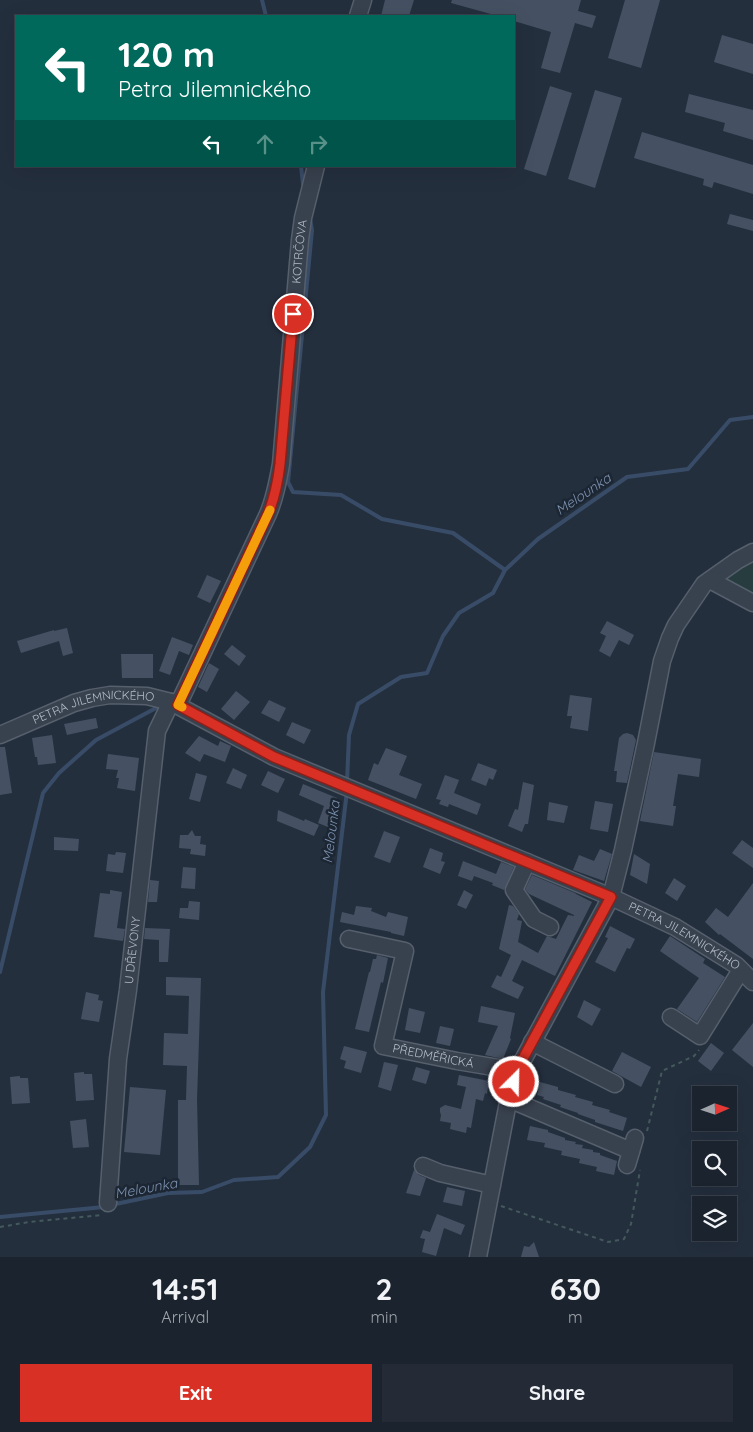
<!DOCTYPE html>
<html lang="en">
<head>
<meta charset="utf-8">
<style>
  body { margin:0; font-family:Quicksand,sans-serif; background:#242b36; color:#f1f3f6; height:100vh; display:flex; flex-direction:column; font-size:19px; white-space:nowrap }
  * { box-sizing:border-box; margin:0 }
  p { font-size:16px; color:#a0a4aa }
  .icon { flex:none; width:28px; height:28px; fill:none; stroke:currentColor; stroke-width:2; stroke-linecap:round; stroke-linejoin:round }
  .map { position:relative; height:1257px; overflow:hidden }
  .panel { display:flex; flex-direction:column; background:#1b232e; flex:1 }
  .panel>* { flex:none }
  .hud { position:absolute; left:15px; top:15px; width:500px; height:152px; border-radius:0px; box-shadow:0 5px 20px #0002,0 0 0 1px #39404a; background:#00695c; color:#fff; overflow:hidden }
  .needle { width:32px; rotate:87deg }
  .tools { position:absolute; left:692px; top:1086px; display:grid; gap:10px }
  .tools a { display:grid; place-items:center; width:45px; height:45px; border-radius:0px; background:#1b232e; box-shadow:0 5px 20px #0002,0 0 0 1px #39404a; font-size:25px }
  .pin { position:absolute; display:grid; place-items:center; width:42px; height:42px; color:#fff; margin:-21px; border:2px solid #fff; border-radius:50%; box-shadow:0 1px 5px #0007 }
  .me { position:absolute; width:55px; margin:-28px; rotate:23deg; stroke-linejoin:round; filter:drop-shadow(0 0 4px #0008) }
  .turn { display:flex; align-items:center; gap:18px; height:105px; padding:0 20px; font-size:22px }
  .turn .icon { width:65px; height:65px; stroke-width:2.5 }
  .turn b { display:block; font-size:35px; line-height:42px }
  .lanes { display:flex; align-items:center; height:48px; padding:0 20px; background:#0003; justify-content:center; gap:25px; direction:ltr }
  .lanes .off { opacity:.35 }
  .eta { display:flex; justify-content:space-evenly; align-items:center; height:85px; text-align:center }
  .eta b { font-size:30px; font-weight:700; line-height:35px }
  .action { display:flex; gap:10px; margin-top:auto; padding:10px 20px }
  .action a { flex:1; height:58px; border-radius:0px; background:#d93025; color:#fff; font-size:20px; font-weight:700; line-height:58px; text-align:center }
  .action a+a { background:#242b36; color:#f1f3f6 }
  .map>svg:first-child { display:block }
  .green { fill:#263c3f }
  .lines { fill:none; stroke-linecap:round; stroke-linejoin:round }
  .stream { stroke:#394c67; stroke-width:4 }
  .building { fill:#455162 }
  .minor-casing { stroke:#565f6c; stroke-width:19 }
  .path { stroke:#44595c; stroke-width:2; stroke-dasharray:4 4; stroke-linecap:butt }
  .minor { stroke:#38414e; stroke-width:16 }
  .route-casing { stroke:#8d1f18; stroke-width:12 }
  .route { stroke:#d93025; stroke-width:9 }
  .slow { stroke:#f59e0b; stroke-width:9 }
  .labels { text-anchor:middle; stroke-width:5; stroke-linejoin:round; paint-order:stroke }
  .street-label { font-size:12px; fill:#b4bcc9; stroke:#1d2633 }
  .water-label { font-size:14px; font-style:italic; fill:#7c92b1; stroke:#1d2633 }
</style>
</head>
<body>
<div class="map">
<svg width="753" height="1257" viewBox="0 0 753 1257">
  <rect width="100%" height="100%" fill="#242f3e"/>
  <!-- green -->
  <path class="green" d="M753 557V596L718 577Z"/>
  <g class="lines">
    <!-- stream -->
    <path class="stream" d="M262 0 266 16
      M301 166 303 184
      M310 218 312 230 288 482 293 492 341 495 382 519 453 533 505 570
      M347 782 349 735 358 704 401 677 427 673 443 636 459 613 493 593 505 570 538 539 627 477 688 469 730 420 753 417
      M0 972 43 793 59 773 96 740 156 708
      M111 1205 168 1193 202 1192 234 1180 278 1177 310 1147 326 1115 323 992 347 791
      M0 1217 104 1207"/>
  </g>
  <!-- building -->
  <path class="building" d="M385 0H414L409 16H381Z
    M452 0H581L578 11 596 16 592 28 575 23 560 73 541 68 551 32 514 21V16H498L451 3Z
    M625 0H660L641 68 608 58Z
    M722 35 753 44V74L714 62Z
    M550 86 572 93 546 176 524 169Z
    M595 90 622 98 595 188 568 179Z
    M689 94 753 110V140L723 131 725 123 685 112Z
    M642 132 753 165V194L714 182 712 188 703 185 704 179 634 158Z
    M730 214 753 220V231L727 224Z
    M207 575 221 581 210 603 197 597Z
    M607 621 634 635 629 645 619 640 610 657 599 651 606 636 600 633Z
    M67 628 73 653 63 656 59 641 21 653 17 641 54 630V631Z
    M172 637 193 645 189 655 179 651 170 675 159 671Z
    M232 645 246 656 239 666 224 654Z
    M121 654H153V678H122Z
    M209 663 219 669 207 692 198 687Z
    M236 691 250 702 234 720 221 709Z
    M570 695 592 698 588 731 570 728 572 716H567Z
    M269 700 286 708 279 722 261 713Z
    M96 718 98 728 67 735 64 724Z
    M292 722 311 730 304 744 286 735Z
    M627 733 633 735 636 740 627 783 616 782 617 771H614L619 738 623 734Z
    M52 735 56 763 38 765 37 757H35L32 738Z
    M199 736 218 746 220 741 231 746 225 762 204 754 200 762 185 753Z
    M0 747H5L12 793 0 795Z
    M386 748 407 756 399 775 422 784 416 799 368 780 374 763 378 765Z
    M654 752 701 759 699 777 678 774 673 806H676L673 826 640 821Z
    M108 754 139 758 135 791 117 788 119 778H116L118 770 106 769Z
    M478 763 497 770 493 780 489 778 486 786 471 780Z
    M233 768 247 775 241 789 226 783Z
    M268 771 285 779 278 793 261 785Z
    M196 773 207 776 200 802 189 799Z
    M445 775 459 780 454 793 481 804 477 815 449 804 448 807 439 804 441 800 436 799Z
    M523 782 534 785 528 824H525L522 832 508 826 515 809 518 810Z
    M303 784 337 798 333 809 339 812 333 829 318 823 324 806 299 795Z
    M595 801 613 804 608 832 590 829Z
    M549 802 568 806 564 823 547 820Z
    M278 810 304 821 305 819 319 825 314 836 277 821Z
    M192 830 195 836H201L200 844 206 845 205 856 190 854 191 849 179 848 180 835H188Z
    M384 831 400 837 390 863 374 857Z
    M54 837 79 839 78 851 54 850Z
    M742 840 753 848V868L732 853Z
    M430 848 443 853 441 861 445 862 440 874 423 867Z
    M600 849 612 854 604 881 573 870 579 855 594 861Z
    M116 852 126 853 123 873 106 871 108 854 115 855Z
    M634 854 650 864 647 884 630 875Z
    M463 861 496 874 501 862 514 867 504 890 492 885 493 883 474 876 472 881 458 876Z
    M183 867 196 868 195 889 181 888Z
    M532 875 575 893 576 894 592 902 555 976 522 960 512 981 524 987 518 999 491 987 497 975 501 977 511 955 499 949 509 905 513 906 519 914 517 920 522 921 518 942 538 953 547 936 556 939 568 915 574 916V915L529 894 525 889Z
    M674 878 686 886 677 901 665 893Z
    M150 880 159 881 157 902H148Z
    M753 883V959L720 934 719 935 705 922 716 908 728 917Z
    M110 890 122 892 117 928 125 929 123 941 94 937 100 893 110 894Z
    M464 890 473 895 466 909 457 905Z
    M189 901 200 902 199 920 179 918 180 908H188Z
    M356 906 372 908 371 911 386 917 388 912 408 917 404 936 391 933V932L340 922 342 912 354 915Z
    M610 926 635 939 630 949 627 948 615 972 595 962 608 938 605 937Z
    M145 928 170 929 168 962H159V940L144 939Z
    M670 936 705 959 703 963 725 977 697 1022 677 1009 699 978 660 951Z
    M377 955 388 958 383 983 381 982 369 1032 355 1029 369 972H370L373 959H376Z
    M166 977 201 978 197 1100 199 1185H178V1100H186L187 1066 163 1065 164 1033 188 1034 189 996 166 995Z
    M86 992 99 995 98 1000 103 1001 99 1022 81 1019Z
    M584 1000 601 1009 592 1026 577 1017Z
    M481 1006 515 1013 510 1038 511 1039 503 1059 485 1055 498 1026 478 1022Z
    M409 1008 425 1012 420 1033 405 1030Z
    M753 1023V1067L732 1050Z
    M440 1026 454 1029 450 1046 436 1043Z
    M711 1043 724 1053 711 1071 698 1061Z
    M344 1046 367 1052 361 1073 344 1068 346 1061 340 1059Z
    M622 1052 651 1067 641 1087 612 1071Z
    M384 1062 398 1065 391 1091 378 1087Z
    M416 1067 430 1071 426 1084 412 1080Z
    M84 1072V1074H92L94 1100 76 1101 74 1073Z
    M459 1075 489 1081 487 1094 485 1093 483 1101 476 1099 471 1128 467 1127 466 1133 450 1129 451 1123 440 1121 441 1115 440 1112V1108L445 1105 461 1109 466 1087 457 1085Z
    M20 1076V1078H28L30 1103 12 1104 10 1077Z
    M540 1082 558 1087V1090L576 1095 575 1097 593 1102 592 1105 610 1110 609 1112 627 1118 623 1131 595 1122V1120L578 1114V1113L560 1107 561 1105 543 1099 544 1097 537 1095Z
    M130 1087 166 1090 160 1155 124 1152Z
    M86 1119 89 1147 73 1148 70 1121Z
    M530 1126 548 1130V1132L565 1138V1140L576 1142 575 1144 583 1145 582 1148 593 1150V1152L600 1153V1155L617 1161 614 1175 596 1171 597 1167 579 1163 580 1159 561 1155 562 1151 544 1147 545 1143 527 1140Z
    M414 1170 419 1175 426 1178 420 1196 406 1193Z
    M447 1187 465 1191 462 1206 443 1202Z
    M437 1214 465 1225 461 1235 444 1228 436 1256 422 1252 425 1239 420 1238 423 1230 430 1232Z
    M534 1242 539 1257H521L524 1246 529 1247Z"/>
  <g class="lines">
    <!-- minor casing -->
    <g class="minor-casing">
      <g id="minor">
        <path d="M358 16 363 0"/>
        <path d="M710 580 753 603"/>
        <path id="s1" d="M178 705 268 514C275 498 278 481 281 464L300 240 303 218 316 166"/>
        <path id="s2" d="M0 735 74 703 92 698 110 695 147 696 171 702 274 757 611 897 675 927 736 965 753 982"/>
        <path d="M527 862 514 890 534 919 550 927"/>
        <path id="s3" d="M349 939 405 951 383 1046 457 1061 517 1071"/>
        <path d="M671 1017 700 1036 741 970"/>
        <path d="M532 1042 615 1084"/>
        <path d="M509 1099 631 1151"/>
        <path d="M627 1165 635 1138"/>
        <path d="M423 1166 440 1173 492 1185"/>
        <path id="s4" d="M108 1203 118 1059 128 990 157 731 171 702"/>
        <path d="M478 1257 510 1092 517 1071 611 897 623 850 646 743 662 661 670 638 676 625 704 584 738 560 753 552"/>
      </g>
    </g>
    <!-- path -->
    <path class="path" d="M647 1131 662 1071 694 1056 699 1050
      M501 1206 608 1242 624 1239 631 1224 640 1170
      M0 1227 29 1222 102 1215"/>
    <!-- minor -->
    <use href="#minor" class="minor"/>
  </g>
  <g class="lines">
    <!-- route casing -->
    <g class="route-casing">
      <path id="route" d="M293 314 280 464C278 481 275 497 268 514L178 705 274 757 611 897 520 1064 514 1082"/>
    </g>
    <!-- route -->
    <use href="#route" class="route"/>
    <!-- slow -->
    <path class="slow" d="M182 707 178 705 270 510"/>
  </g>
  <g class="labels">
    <!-- street labels -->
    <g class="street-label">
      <text dy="4" stroke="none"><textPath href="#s1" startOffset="476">KOTRČOVA</textPath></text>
      <text dy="4" stroke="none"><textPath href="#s2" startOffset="99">PETRA JILEMNICKÉHO</textPath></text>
      <text dy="4" stroke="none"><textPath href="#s2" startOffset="744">PETRA JILEMNICKÉHO</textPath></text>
      <text dy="4" stroke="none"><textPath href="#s4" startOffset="254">U DŘEVONY</textPath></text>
      <text dy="4" stroke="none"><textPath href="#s3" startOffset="206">PŘEDMĚŘICKÁ</textPath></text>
    </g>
    <!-- water labels -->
    <g class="water-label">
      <text transform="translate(583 494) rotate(-34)" y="5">Melounka</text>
      <text transform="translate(331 832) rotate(-83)" y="5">Melounka</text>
      <text transform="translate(146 1188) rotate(-10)" y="5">Melounka</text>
    </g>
  </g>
</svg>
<div class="tools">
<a><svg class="needle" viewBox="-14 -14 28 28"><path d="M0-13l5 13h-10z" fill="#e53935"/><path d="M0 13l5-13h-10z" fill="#a0a4aa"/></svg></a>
<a><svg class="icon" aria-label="search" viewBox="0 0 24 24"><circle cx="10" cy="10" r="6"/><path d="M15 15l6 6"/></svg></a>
<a><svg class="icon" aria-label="layers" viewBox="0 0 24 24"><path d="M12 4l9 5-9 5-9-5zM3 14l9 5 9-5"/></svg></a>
</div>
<div class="pin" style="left:293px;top:314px;background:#d93025"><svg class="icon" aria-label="arrive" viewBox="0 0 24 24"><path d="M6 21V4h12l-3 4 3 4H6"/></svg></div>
<svg class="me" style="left:514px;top:1082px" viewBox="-20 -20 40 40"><circle r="17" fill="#d93025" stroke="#fff" stroke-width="3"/><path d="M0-11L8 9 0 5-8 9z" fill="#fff"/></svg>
<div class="hud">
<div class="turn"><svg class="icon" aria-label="left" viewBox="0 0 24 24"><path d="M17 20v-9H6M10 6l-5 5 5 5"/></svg><div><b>120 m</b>Petra Jilemnického</div></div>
<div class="lanes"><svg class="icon" aria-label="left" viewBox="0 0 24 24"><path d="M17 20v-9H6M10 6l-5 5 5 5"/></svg><svg class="icon off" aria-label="ahead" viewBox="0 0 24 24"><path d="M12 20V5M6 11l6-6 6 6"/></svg><svg class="icon off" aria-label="right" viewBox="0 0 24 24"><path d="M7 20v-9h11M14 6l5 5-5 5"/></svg></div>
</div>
</div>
<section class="panel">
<div class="eta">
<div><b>14:51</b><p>Arrival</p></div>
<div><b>2</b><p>min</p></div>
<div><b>630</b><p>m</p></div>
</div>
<div class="action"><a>Exit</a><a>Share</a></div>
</section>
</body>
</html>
